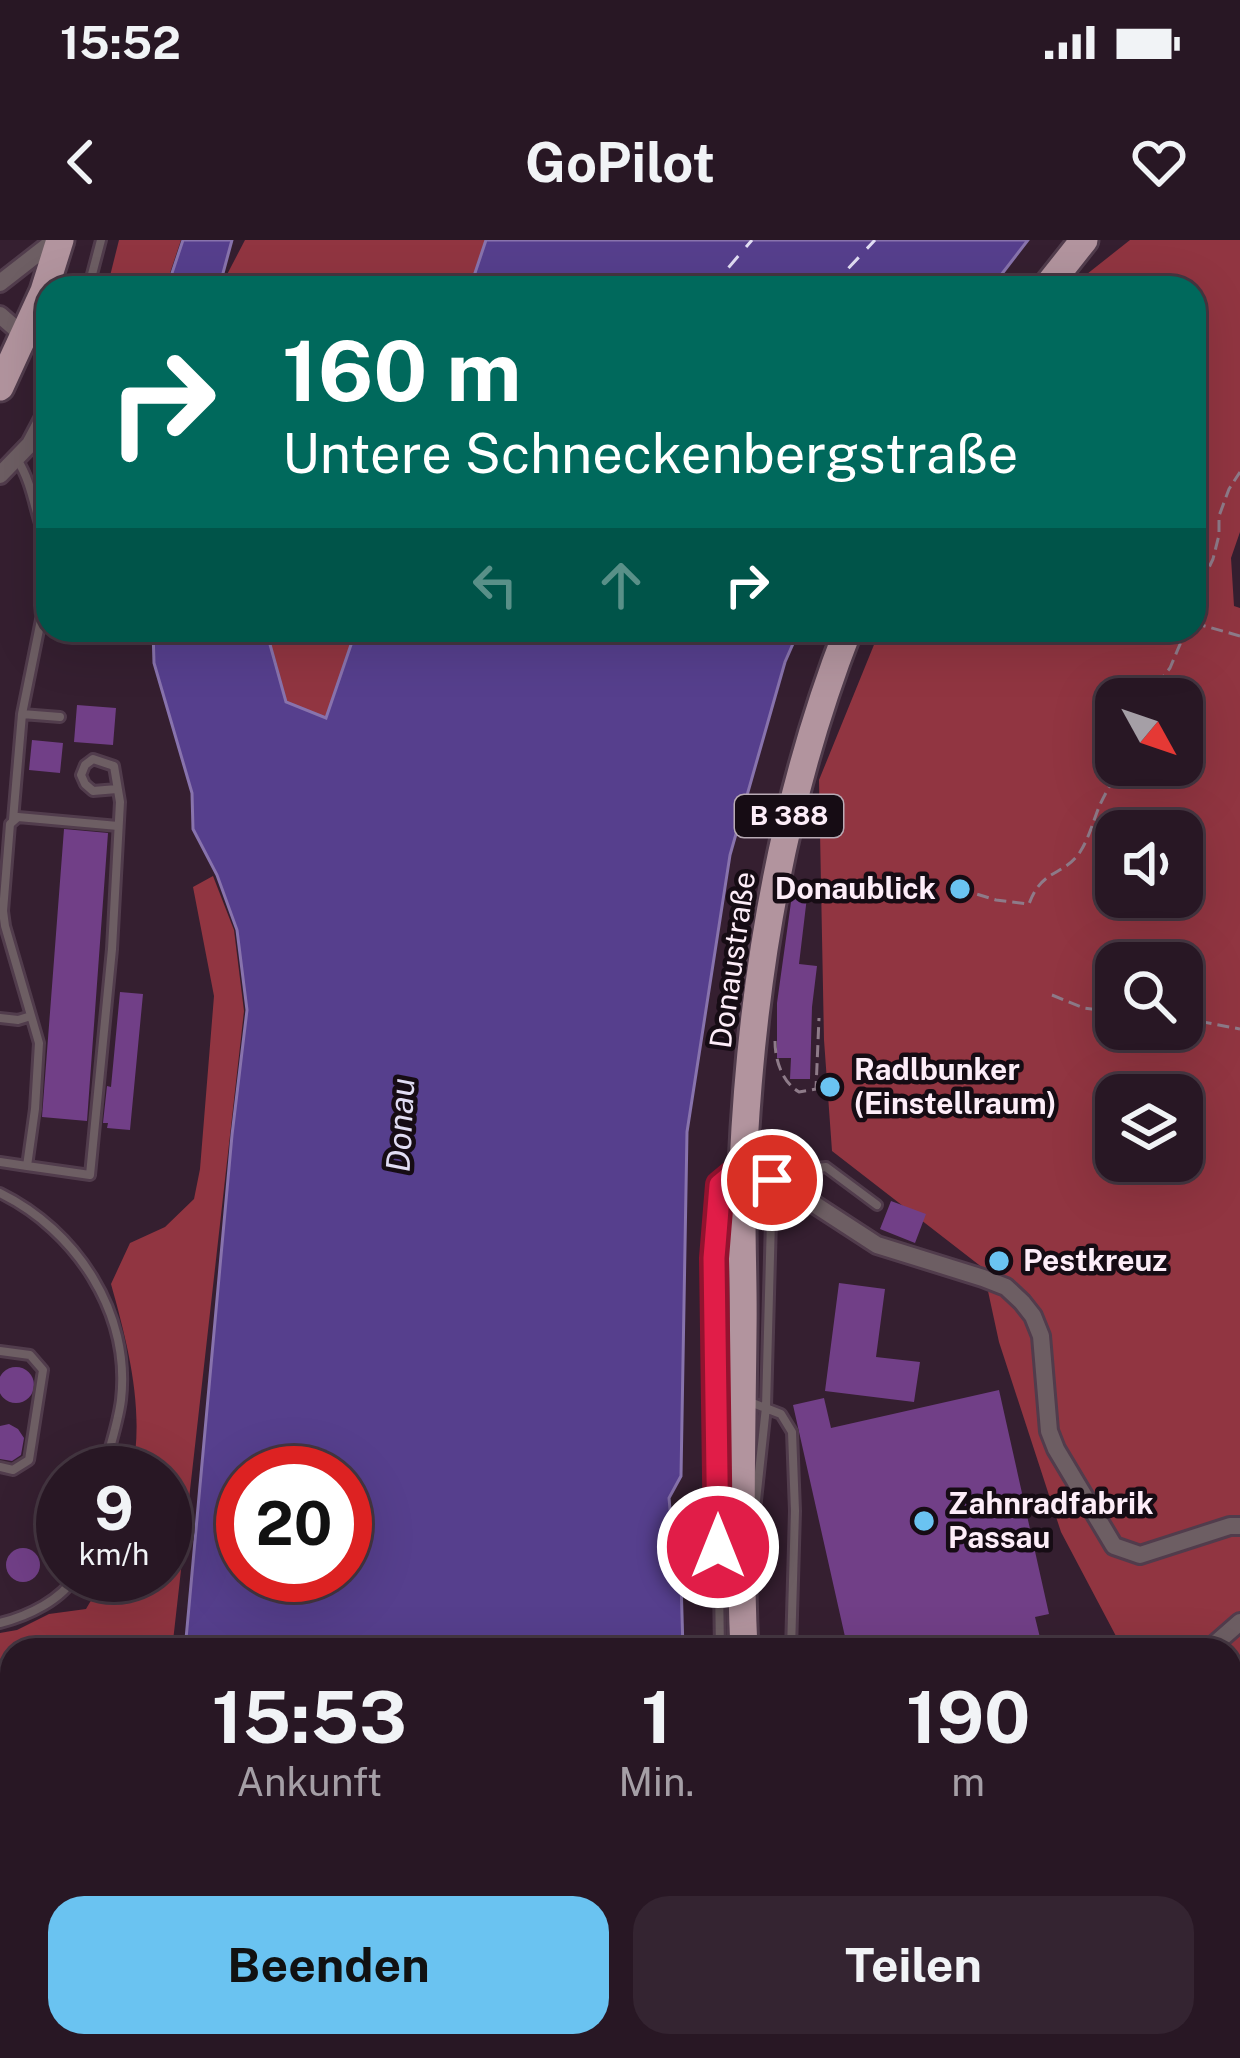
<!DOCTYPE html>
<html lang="de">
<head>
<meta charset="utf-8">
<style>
  body { margin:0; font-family:"Public Sans",sans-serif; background:#342431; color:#f1f3f6; height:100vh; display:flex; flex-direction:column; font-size:45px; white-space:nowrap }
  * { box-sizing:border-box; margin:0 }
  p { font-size:39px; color:#a59fa6 }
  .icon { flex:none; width:66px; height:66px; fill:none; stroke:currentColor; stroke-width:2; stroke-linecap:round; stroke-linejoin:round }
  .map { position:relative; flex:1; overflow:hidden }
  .details { position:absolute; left:0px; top:1398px; width:1242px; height:420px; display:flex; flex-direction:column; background:#281724; border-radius:36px 36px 0 0; box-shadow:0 12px 48px #0002,0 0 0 3px #443641 }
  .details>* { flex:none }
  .banner { position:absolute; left:36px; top:36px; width:1170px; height:366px; border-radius:36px; box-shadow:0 12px 48px #0002,0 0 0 3px #443641; background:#00695c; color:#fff; overflow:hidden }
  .needle { width:78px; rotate:130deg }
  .tools { position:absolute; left:1095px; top:438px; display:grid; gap:24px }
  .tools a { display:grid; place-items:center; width:108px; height:108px; border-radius:24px; background:#281724; box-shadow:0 12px 48px #0002,0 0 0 3px #443641; font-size:60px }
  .speed { position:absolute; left:36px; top:1206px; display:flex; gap:24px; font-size:60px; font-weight:700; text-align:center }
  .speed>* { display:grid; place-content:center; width:156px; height:156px; border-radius:50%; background:#281724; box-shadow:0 12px 48px #0002,0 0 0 3px #443641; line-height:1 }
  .speed small { font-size:30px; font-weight:400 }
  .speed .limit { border:18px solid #d22; background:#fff; color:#111 }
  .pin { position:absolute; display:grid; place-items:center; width:102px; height:102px; color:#fff; margin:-51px; border:6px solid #fff; border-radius:50%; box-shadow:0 3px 12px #0007 }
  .me { position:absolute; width:132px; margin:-66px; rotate:0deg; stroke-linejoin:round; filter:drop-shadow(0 0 9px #0008) }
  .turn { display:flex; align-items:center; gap:42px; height:252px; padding:0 48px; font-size:54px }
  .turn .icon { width:156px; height:156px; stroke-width:2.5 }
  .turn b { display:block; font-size:84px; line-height:102px }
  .lanes { display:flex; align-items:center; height:114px; padding:0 48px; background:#0003; justify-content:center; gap:60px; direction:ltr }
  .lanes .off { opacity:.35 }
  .eta { display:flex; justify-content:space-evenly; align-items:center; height:204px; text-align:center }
  .eta b { font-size:72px; font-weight:700; line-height:84px }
  .primary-button { display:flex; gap:24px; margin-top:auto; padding:24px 48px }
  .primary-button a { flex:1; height:138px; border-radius:36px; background:#6ac3f1; color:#111; font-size:48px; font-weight:700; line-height:138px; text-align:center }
  .primary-button a+a { background:#342431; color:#f1f3f6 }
  .status { display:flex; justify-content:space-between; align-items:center; height:84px; padding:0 60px; background:#281724; direction:ltr }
  .status svg { height:33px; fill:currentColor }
  header { display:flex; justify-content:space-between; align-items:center; height:156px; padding:0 48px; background:#281724; font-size:54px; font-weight:700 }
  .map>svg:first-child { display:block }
  .forest { fill:#913541; fill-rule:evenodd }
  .water { fill:#563f8d; stroke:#8873ad; stroke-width:3; fill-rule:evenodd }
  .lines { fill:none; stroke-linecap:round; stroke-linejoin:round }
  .stream { stroke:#8873ad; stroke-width:4.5 }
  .ferry { stroke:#e1ddf3; stroke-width:3; stroke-dasharray:15 12; stroke-linecap:butt }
  .building { fill:#713f87 }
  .service-casing { stroke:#513c4c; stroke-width:14 }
  .minor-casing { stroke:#513c4c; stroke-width:22 }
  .primary-casing { stroke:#513c4c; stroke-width:33 }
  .path { stroke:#8e7b89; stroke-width:3; stroke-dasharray:12 6; stroke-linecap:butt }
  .service { stroke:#6d5e63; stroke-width:8 }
  .minor { stroke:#6d5e63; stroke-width:16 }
  .primary { stroke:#b2949e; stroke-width:27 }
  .route-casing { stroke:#92132f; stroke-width:30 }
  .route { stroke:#e11d48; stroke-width:21 }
  .poi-dot { fill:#6ac3f1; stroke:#160c14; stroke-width:4.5 }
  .labels { text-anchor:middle; stroke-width:9; stroke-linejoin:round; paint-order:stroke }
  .shield { fill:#160c14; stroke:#b8aab4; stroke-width:3 }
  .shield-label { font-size:27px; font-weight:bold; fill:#fdedf8 }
  .poi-label { font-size:30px; font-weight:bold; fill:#fdedf8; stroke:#160c14; text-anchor:start }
  .street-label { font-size:30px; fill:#fdedf8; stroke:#160c14 }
  .water-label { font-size:33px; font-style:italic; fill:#e1ddf3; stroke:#160c14 }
</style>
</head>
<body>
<div class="status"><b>15:52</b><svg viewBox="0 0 49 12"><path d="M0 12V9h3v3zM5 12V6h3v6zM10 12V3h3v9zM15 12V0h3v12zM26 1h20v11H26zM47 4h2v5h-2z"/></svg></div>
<header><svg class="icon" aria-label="back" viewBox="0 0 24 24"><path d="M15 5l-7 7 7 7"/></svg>GoPilot<svg class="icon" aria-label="heart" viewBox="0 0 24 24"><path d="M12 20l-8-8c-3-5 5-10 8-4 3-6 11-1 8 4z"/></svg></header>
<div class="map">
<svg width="1240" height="1818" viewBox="0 0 1240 1818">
  <rect width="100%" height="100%" fill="#351f30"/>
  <!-- forest -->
  <path class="forest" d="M119 0H181L165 48H107Z
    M245 0H486L470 48H220Z
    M1130 0H1240V292L1231 318 1234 366 1240 368V1418L1230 1428V1410H1096L1117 1398 1061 1292 999 1102 983 1028 832 911 824 800 819 540 880 390H1194V48H1078L1087 34ZM1116 459H1182V525H1116ZM1116 591H1182V657H1116ZM1116 723H1182V789H1116ZM1116 855H1182V921H1116Z
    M266 390H356L326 479 286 462Z
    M213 636 234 690 244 771 172 1410H12V1459L0 1457V1393L17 1390 49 1374 86 1369 106 1335H165V1233H132C145 1171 128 1105 111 1044L130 1003 165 987 194 959 200 929 214 756 193 647Z
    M12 1552V1806H206L209 1818H8L0 1792V1606Z
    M1230 1656 1240 1663V1818H1223L1221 1806H1230Z"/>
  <!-- water -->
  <path class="water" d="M183 0H232L219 48H167Z
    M486 0H1028L991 48H470Z
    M153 390H266L286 462 326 478 356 390H799L785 422 730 615 687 892 681 1236 669 1258 675 1324 682 1308 693 1313 694 1334 681 1340 683 1410H185L232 895 247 770 237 690 217 635 193 589 192 553 154 423ZM243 1233H345V1335H243Z
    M223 1806H760L763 1818H226Z"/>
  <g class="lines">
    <!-- stream -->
    <path class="stream" d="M0 1528 12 1525"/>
    <!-- ferry -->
    <path class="ferry" d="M711 48 752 0
      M830 48 875 0"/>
  </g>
  <!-- building -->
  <path class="building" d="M77 465 116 468 113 505 74 502Z
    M32 500 63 503 60 533 29 530Z
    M64 589 108 593 87 881 42 877Z
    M792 655 807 657 799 724 817 726 812 767 810 839H790L791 818H777V763Z
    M120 752 143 754 130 890 107 888 108 883H103L107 846 111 847Z
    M891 961 926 974 915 1003 880 989Z
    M839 1043 885 1049 876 1117 920 1122 914 1162 825 1151Z
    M-2 1145a18 18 0 1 1 36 0a18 18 0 1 1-36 0Z
    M999 1150 1049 1374 1035 1377 1043 1410H848L793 1165 824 1158 831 1188Z
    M9 1184 18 1189 24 1198 21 1215 12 1221 0 1219V1186Z
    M6 1325a17 17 0 1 1 34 0a17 17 0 1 1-34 0Z
    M892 1806H1170L1172 1818H894Z"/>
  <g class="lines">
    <!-- service casing -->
    <g class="service-casing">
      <path id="service" d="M85 48 90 42 101 0
        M18 221C34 246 35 278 48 305
        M22 474 60 477
        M13 580 22 474 48 345
        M0 778 18 780 31 776
        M0 922 27 926 35 869 39 803 5 686 3 671 10 584 18 577 118 586
        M27 926 90 935 112 709 120 562 114 526 93 519 85 525 81 535 85 544 93 551 117 549
        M809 929 826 927 877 965
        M0 953C76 990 131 1073 121 1160 118 1184 109 1209 103 1233
        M0 1111 30 1115 43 1130 29 1220 13 1230 0 1227
        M750 1162 781 1174 792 1192 795 1271 791 1410
        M752 1298 766 1167 772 942
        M0 1383C28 1376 62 1360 76 1335
        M720 1410 714 1018 720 945 737 931
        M843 1806 845 1818"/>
    </g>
    <!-- minor casing -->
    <g class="minor-casing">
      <path id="minor" d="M0 43 55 0
        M0 75 24 96
        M0 235 30 204 48 170
        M743 926 794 951 877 1005 983 1038 1006 1047 1022 1062 1033 1076 1041 1096 1049 1191 1056 1209 1114 1306 1140 1315 1230 1286H1240
        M1208 1410 1240 1382
        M1230 1611 1240 1610"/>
    </g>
    <!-- primary casing -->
    <g class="primary-casing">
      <path id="primary" d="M1046 48 1084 0
        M0 147 44 51 60 0
        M744 1410C739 1303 742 1197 743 1090 744 1035 740 980 743 926 751 744 782 559 848 390
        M800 1806 803 1818"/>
    </g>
    <!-- path -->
    <path class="path" d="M1194 359 1213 319 1219 295V276L1229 249 1240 232
      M1194 383 1240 396
      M1146 459 1170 428 1186 390
      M960 649 996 660 1029 664C1042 628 1063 637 1080 612 1089 598 1093 582 1099 567 1105 553 1114 539 1121 525
      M1052 755 1084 768 1116 772
      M1182 778 1240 789
      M775 801C775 820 782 842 799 852L816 849 819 778
      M765 907 783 927"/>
    <!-- service -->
    <use href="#service" class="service"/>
    <!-- minor -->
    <use href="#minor" class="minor"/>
    <!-- primary -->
    <use href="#primary" class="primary"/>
  </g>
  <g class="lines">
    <!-- route casing -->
    <g class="route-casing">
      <path id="route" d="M718 1307 714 1018 720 945 743 926 772 940"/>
    </g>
    <!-- route -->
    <use href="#route" class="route"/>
  </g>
  <!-- markers -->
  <g class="poi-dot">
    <circle cx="960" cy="649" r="12"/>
    <circle cx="830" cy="847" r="12"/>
    <circle cx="999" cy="1021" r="12"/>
    <circle cx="924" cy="1281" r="12"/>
  </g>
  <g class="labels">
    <!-- shield labels -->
    <rect class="shield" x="735" y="555" width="108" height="42" rx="9"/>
    <g class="shield-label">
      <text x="789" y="585">B 388</text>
    </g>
    <!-- poi labels -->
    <g class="poi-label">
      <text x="936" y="659" text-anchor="end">Donaublick</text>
      <text x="854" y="840">Radlbunker<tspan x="854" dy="34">(Einstellraum)</tspan></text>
      <text x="1023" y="1031">Pestkreuz</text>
      <text x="948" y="1274">Zahnradfabrik<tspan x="948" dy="34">Passau</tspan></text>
    </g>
    <!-- street labels -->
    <g class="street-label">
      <text transform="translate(733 720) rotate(-82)" y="10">Donaustraße</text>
    </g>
    <!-- water labels -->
    <g class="water-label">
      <text transform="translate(400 885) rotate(-87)" y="12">Donau</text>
    </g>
  </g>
</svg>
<div class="tools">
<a><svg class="needle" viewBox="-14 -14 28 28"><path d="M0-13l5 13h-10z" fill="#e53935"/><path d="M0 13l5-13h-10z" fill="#a59fa6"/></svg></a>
<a><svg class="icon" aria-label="sound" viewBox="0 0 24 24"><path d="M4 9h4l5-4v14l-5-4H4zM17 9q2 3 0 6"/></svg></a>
<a><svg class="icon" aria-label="search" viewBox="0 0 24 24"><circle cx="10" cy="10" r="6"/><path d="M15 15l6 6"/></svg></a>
<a><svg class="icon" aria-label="layers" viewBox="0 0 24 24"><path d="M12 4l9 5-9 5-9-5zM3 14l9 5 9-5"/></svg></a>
</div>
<div class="speed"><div>9<small>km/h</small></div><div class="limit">20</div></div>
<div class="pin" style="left:772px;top:940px;background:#d93025"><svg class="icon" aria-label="arrive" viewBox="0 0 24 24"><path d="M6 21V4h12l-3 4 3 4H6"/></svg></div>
<svg class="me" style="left:718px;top:1307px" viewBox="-20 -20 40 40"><circle r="17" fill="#e11d48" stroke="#fff" stroke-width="3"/><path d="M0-11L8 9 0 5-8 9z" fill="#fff"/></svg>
<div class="banner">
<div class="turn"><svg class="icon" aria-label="right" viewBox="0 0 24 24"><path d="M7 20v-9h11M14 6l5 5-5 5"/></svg><div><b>160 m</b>Untere Schneckenbergstraße</div></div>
<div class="lanes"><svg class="icon off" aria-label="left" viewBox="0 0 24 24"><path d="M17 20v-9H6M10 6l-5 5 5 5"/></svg><svg class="icon off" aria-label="ahead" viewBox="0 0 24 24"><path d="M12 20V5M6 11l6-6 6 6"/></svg><svg class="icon" aria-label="right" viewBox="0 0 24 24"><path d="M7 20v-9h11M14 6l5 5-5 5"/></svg></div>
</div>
<section class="details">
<div class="eta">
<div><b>15:53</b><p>Ankunft</p></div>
<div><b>1</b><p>Min.</p></div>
<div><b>190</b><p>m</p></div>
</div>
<div class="primary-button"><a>Beenden</a><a>Teilen</a></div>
</section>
</div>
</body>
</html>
